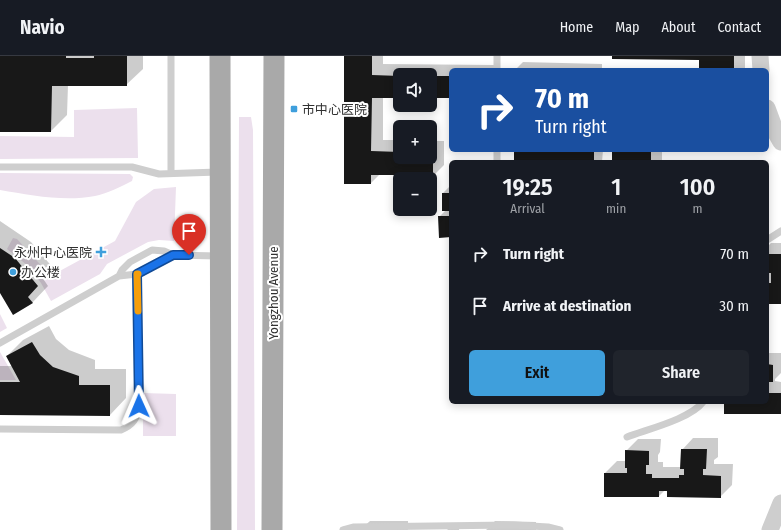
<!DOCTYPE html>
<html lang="en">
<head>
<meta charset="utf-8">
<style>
  body { margin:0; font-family:"Fira Sans Condensed","Noto Sans SC",sans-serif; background:#20242c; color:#f1f3f6; height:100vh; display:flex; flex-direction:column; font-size:15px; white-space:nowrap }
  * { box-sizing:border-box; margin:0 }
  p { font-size:13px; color:#9ea1a6 }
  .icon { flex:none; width:22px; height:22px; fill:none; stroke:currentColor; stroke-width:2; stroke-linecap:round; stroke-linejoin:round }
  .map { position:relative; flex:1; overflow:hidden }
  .sheet { position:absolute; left:449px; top:104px; width:320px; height:244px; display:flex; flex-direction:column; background:#171b24; border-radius:6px; box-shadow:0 2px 10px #0003 }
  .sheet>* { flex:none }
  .hud { position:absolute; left:449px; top:12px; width:320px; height:84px; border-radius:6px; box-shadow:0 2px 10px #0003; background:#1a4fa0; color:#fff; overflow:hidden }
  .buttons { position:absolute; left:393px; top:12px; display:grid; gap:8px }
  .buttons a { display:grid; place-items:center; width:44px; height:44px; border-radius:6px; background:#171b24; box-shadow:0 2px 10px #0003; font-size:20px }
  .pin { position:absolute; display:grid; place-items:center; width:34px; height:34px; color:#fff; margin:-41px -17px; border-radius:50% 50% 50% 0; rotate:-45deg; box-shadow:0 0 4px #0007 }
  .pin .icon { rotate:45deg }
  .me { position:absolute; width:44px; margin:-22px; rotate:359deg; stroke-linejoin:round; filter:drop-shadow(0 0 3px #0008) }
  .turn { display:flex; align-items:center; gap:14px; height:84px; padding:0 20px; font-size:18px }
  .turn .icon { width:52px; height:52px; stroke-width:2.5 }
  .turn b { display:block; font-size:28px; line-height:34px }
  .eta { display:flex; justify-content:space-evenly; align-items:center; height:68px; text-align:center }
  .eta b { font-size:24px; font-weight:600; line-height:28px }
  .action { display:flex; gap:8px; margin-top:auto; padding:8px 20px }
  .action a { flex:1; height:46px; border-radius:6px; background:#3f9fdc; color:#111; font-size:16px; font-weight:600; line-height:46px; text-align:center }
  .action a+a { background:#20242c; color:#f1f3f6 }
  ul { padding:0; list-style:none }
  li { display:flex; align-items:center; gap:12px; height:52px; padding:0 20px }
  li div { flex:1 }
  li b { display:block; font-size:15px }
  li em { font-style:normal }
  header { display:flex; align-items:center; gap:24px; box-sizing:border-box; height:56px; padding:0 20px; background:#171b24; border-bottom:1px solid #363941 }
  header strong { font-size:19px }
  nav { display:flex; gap:22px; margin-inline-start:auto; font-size:14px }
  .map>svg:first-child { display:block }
  .green { fill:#ece0ed }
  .shadow { fill:#0003 }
  .building { fill:#181818 }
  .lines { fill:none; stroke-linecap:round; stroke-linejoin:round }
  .service { stroke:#cecece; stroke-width:7 }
  .tertiary { stroke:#cecece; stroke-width:17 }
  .primary { stroke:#a9a9a9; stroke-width:21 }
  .route-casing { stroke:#114b97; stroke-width:10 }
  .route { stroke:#1a73e8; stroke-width:7 }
  .slow { stroke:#f59e0b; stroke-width:7 }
  .poi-dot { fill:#3f9fdc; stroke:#fff; stroke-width:1.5 }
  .labels { text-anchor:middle; stroke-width:4; stroke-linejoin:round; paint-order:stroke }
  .poi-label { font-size:13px; fill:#313131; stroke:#fff; text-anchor:start }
  .street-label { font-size:13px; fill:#313131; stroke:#fff }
</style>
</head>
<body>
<header>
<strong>Navio</strong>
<nav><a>Home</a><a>Map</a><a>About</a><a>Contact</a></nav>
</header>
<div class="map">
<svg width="781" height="474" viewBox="0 0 781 474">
  <rect width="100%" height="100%" fill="#fff"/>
  <!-- green -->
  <path class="green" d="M137 52 138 102 0 103V80L74 81V54Z
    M239 61H251L253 74 255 474H237Z
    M0 117 130 118 133 121 132 125C122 130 106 138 95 140 64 146 30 139 0 134Z
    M176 131 174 185 159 184 148 186 107 208 100 218 51 245 41 227 27 209 7 193 13 182 17 183 48 217H56L115 185 136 146 154 133Z
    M0 258 7 272 0 276Z
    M0 296 16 324H0Z
    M143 337 176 338V380H143Z"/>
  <!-- shadow -->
  <path class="shadow" d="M0 0H143V13L126 29H68L67 59 51 75 0 70Z
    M345 0H383V8L496 9 495 14H451V41H430V19H400V41H383V84H400V101H430V85H444V109L432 121 380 118 371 127Z
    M613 0H745V14H700V3Z
    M523 6 602 8V14H515Z
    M515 94H603L602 106H515Z
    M613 94H662V106H613Z
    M451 129V180L439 161 446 154 443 137Z
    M0 165 31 186 54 213 44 224 48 230 32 247 0 235Z
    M771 187H781V247H767V191Z
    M49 270 56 283 69 294 95 304V313H126V342L110 359 0 358V310H12L7 300 23 284Z
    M767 297H781V317L775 323V325L781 326V358L725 346H767Z
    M693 382H718V401L714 404V408H733L732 429 720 441 665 434 659 440H605V417L617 405H626V395L638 383H661L660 396 658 399V406H663V411H681L682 394Z
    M370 465H408V474H360Z
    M495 465 536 466V474H486Z
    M449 472H459V474H447Z"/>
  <!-- building -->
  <path class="building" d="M0 0H66V2H94V0H127V30H52L51 76H0Z
    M344 0H372V19L400 20V42H372L371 95 400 96V101H430V96H433V122H398V119H371V128H344Z
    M612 0H734V14H699V4L612 3Z
    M430 20H451V42H430Z
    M514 94H594V106H514Z
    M612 94H651V106H612Z
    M449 135H451V155H442V137H450Z
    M438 160H451V181L439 182Z
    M0 192 15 202 38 230 28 241 33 247 13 259 0 237Z
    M767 198H781V248H767V227H771V217H767Z
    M32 286 40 299 53 311 79 320V329H110V360L0 359V326H20L6 300Z
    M767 308 773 309V326H767Z
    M767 337H781V358H724V346H767Z
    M681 393H707L706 413H703V419L721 420V442L667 441V435H659V441H604V417H627V412H625V394L649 395V409H646V418H652V422H679V419H684V413H680Z"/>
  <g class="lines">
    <!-- service -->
    <path class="service" d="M497 0V14
      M497 94V106
      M0 111H132L159 118 218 116
      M171 117V0
      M767 184 781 175
      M119 220 137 218 173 199
      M0 287 119 220 122 214 130 206 152 194 164 195 173 199 218 200
      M0 373 121 374C133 369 137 363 139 350L137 218
      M627 381C648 373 690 363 703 346
      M343 474 354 471 514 469 548 471 560 474"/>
    <!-- tertiary -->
    <path class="tertiary" d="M760 0 761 14
      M767 52 777 79 781 86
      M770 474 781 447"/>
    <!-- primary -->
    <path class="primary" d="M220 0 221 474
      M272 474 274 0"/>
  </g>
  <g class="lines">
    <!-- route casing -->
    <g class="route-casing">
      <path id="route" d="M139 350 137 218 173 199H189"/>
    </g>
    <!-- route -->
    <use href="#route" class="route"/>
    <!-- slow -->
    <path class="slow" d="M138 255 137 218H138"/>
  </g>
  <!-- markers -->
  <g class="poi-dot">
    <rect x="290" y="49" width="8" height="8" rx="2"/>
    <path d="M99 190h4v4h4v4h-4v4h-4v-4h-4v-4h4z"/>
    <circle cx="13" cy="216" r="4"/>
  </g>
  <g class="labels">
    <!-- poi labels -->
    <g class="poi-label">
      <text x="302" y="58">市中心医院</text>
      <text x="92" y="201" text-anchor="end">永州中心医院</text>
      <text x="21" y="221">办公楼</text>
    </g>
    <!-- street labels -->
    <g class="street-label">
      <text transform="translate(273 237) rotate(-90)" y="5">Yongzhou Avenue</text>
    </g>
  </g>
</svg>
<div class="buttons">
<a><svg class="icon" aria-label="sound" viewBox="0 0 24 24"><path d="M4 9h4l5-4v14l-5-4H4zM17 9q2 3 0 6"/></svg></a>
<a>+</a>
<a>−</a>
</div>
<div class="pin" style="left:189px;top:199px;background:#d93025"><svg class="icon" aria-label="arrive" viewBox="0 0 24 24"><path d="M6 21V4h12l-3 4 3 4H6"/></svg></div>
<svg class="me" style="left:139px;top:350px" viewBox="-20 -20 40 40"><path d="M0-17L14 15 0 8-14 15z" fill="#1a73e8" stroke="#fff" stroke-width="4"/></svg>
<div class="hud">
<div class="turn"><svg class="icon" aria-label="right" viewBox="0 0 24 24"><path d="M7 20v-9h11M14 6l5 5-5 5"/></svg><div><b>70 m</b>Turn right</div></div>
</div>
<section class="sheet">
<div class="eta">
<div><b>19:25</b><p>Arrival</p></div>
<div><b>1</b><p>min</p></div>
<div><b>100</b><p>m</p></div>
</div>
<ul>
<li><svg class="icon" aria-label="right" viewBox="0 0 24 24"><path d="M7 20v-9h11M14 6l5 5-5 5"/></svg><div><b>Turn right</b></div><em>70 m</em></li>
<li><svg class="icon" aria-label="arrive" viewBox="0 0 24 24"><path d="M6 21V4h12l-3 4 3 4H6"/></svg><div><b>Arrive at destination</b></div><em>30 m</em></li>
</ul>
<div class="action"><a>Exit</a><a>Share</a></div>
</section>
</div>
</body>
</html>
